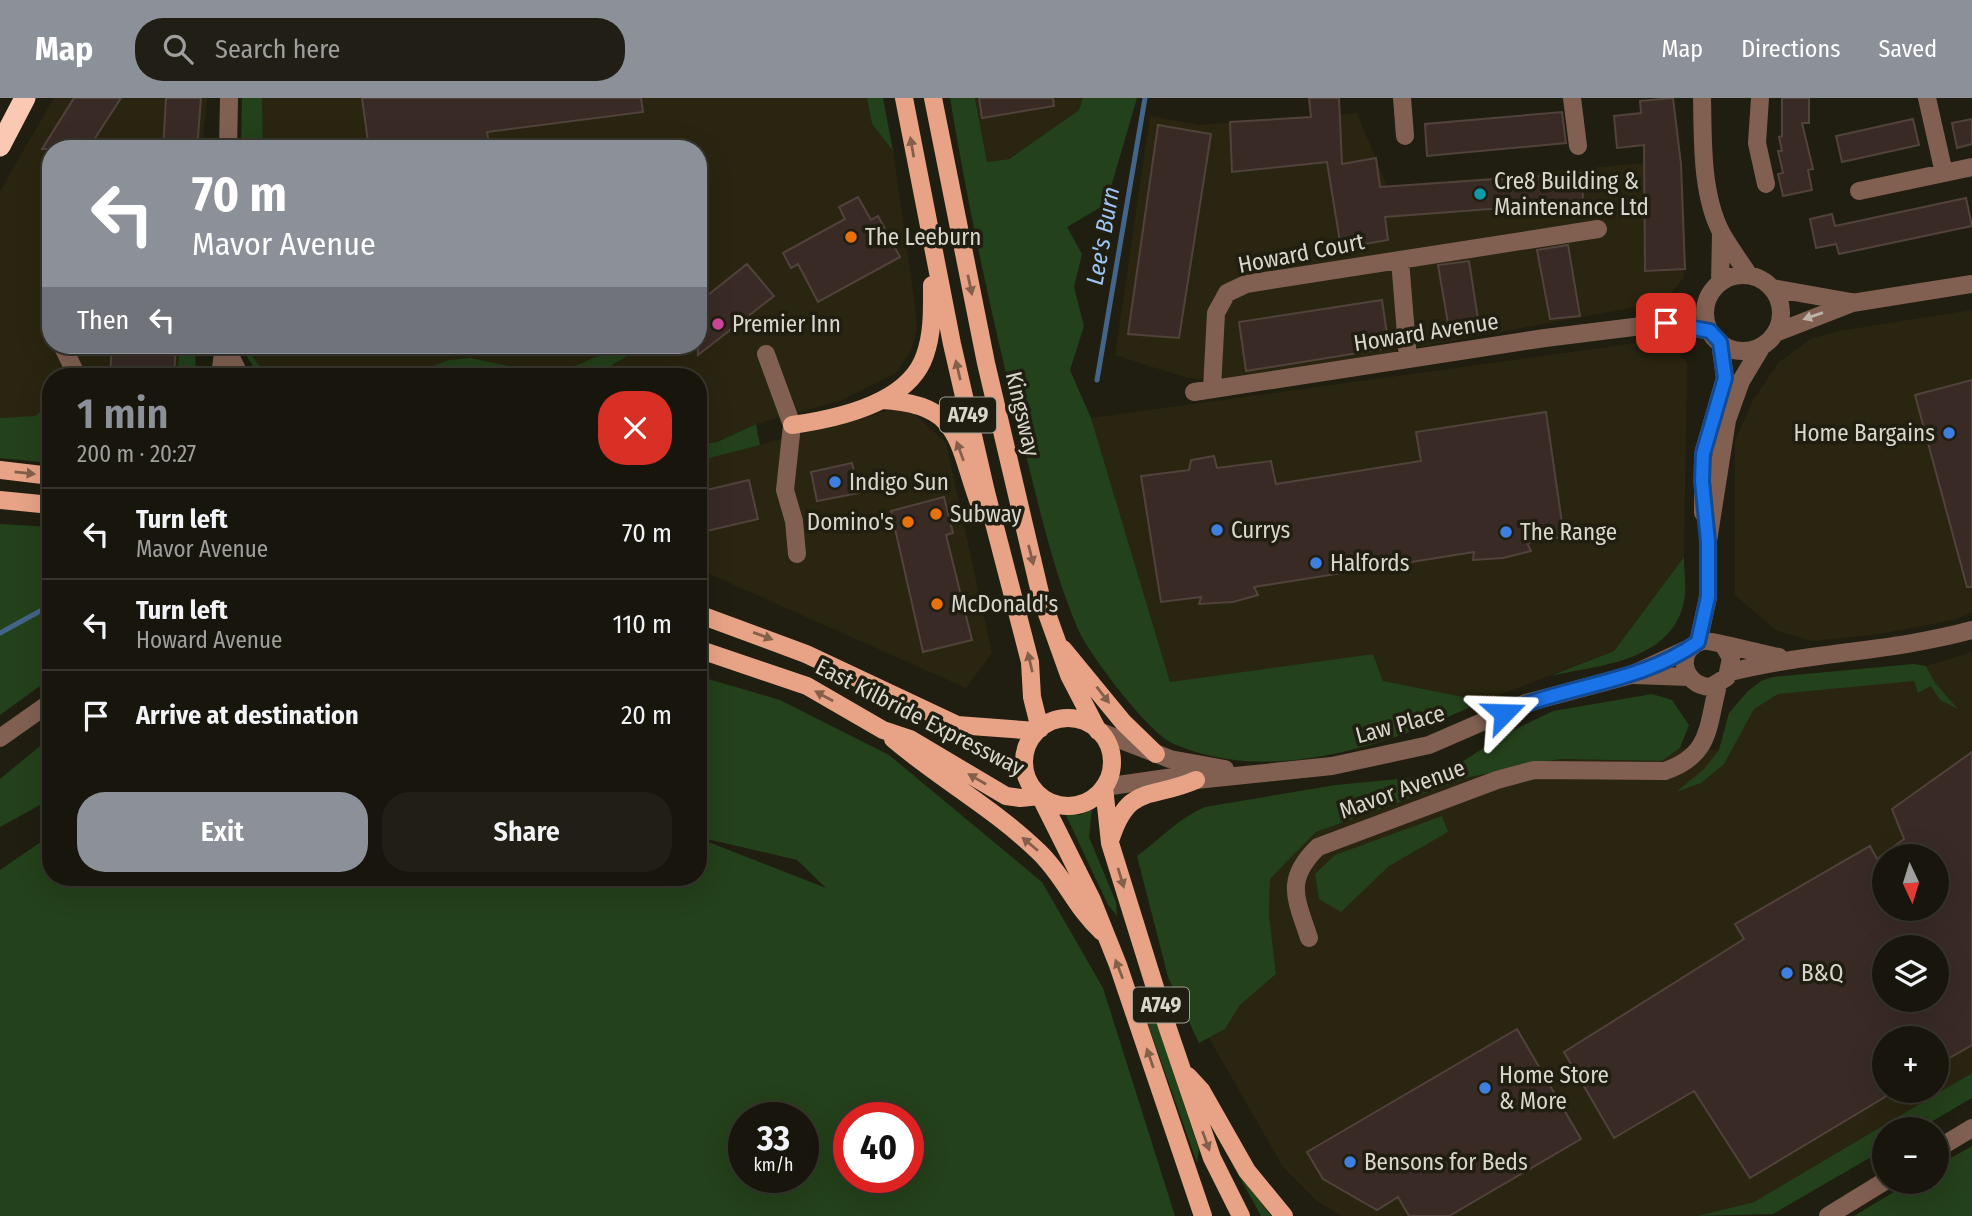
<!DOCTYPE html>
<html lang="en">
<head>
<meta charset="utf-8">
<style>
  body { margin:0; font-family:"Fira Sans Condensed",sans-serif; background:#211f15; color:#f1f3f6; height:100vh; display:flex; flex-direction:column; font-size:26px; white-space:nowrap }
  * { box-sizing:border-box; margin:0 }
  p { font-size:23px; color:#9f9f9d }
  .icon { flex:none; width:38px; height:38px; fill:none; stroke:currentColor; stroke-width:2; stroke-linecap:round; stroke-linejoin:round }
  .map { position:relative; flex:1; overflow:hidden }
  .panel { position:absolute; left:42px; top:270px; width:665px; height:518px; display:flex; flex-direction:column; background:#18160c; border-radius:28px; box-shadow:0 7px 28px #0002,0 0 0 2px #36352d }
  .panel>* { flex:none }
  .guide { position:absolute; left:42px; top:42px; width:665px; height:214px; border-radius:28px; box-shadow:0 7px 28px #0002,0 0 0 2px #36352d; background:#8c9099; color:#fff; overflow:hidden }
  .needle { width:46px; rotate:176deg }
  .buttons { position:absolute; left:1872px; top:746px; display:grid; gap:14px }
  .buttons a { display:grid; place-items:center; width:77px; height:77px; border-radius:50%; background:#18160c; box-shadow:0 7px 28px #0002,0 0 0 2px #36352d; font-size:35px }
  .speed { position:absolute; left:728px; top:1004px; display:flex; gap:14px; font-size:35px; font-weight:700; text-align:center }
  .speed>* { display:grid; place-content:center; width:91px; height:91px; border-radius:50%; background:#18160c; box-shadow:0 7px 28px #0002,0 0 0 2px #36352d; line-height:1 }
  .speed small { font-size:18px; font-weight:400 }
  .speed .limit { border:10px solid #d22; background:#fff; color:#111 }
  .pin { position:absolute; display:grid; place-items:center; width:60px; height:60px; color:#fff; margin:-30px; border-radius:14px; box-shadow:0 4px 10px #0006 }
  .me { position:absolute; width:77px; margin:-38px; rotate:68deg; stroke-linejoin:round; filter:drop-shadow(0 0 5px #0008) }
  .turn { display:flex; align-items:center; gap:24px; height:147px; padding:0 35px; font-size:32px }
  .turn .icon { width:91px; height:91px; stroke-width:2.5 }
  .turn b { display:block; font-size:49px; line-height:60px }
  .then { display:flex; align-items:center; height:66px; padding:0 35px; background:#0003; gap:14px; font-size:26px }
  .round { display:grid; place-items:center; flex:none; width:74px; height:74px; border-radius:28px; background:#211f15 }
  .summary { display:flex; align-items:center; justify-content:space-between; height:119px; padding:0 35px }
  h1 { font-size:42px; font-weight:600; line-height:52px; color:#8c9099 }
  .primary-button { display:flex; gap:14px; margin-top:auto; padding:14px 35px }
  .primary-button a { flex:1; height:80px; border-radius:28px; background:#8c9099; color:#fff; font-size:28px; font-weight:600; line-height:80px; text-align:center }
  .primary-button a+a { background:#211f15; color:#f1f3f6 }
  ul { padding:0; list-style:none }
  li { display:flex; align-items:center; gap:21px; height:91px; padding:0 35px; border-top:2px solid #36352d }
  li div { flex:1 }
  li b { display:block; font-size:26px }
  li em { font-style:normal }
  header { display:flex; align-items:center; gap:42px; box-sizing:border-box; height:98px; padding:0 35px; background:#8c9099; color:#fff }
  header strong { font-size:33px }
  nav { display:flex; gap:38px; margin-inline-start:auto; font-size:24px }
  .search { width:490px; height:63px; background:#211f15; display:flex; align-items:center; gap:18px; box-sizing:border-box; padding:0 24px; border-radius:28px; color:#9f9f9d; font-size:26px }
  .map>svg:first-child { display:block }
  .built { fill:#292510; fill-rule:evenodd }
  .green { fill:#23411a; fill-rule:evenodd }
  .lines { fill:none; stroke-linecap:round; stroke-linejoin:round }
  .stream { stroke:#436589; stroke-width:5 }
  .building { fill:#392a25; stroke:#52423c; stroke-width:2; fill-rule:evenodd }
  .minor { stroke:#816052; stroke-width:18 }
  .major { stroke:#e8a386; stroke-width:18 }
  .highway { stroke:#fac8b3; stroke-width:21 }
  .oneway { fill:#84604b }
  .oneway2 { fill:#beb3a8 }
  .route-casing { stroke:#114b97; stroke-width:18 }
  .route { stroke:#1a73e8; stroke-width:12 }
  .culture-dot { fill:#0f9aa8; stroke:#201e10; stroke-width:2.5 }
  .food-dot { fill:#e8710a; stroke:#201e10; stroke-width:2.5 }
  .hotel-dot { fill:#d1479c; stroke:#201e10; stroke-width:2.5 }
  .shop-dot { fill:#3f7fe0; stroke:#201e10; stroke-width:2.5 }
  .labels { text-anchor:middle; stroke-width:7; stroke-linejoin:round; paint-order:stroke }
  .shield { fill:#201e10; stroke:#a19f94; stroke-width:2 }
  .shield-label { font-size:21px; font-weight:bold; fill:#d8d6cd }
  .poi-label { font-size:23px; fill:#d8d6cd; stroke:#201e10; text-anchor:start }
  .street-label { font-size:23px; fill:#d8d6cd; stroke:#201e10 }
  .water-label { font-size:24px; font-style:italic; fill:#9ec4f6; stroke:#201e10 }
</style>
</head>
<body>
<header>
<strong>Map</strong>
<div class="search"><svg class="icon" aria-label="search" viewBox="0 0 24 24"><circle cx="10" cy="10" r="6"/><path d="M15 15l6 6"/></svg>Search here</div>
<nav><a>Map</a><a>Directions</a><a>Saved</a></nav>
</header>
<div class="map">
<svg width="1972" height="1118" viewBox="0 0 1972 1118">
  <rect width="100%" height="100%" fill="#201e10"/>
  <!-- built -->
  <path class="built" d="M54 0H207L202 51H51V247H180L177 278H51V306L35 319 0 320V93Z
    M262 0H867L872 26 893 53 915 208 917 230 911 253 896 275 840 303 756 326 716 344 698 347V278H607L612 267 647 247H698V51H263Z
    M975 0H1083L1079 12 1008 61 987 64Z
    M1357 15 1387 88 1678 62 1684 179 1663 204 1234 283 1187 280 1115 257 1150 18 1200 27Z
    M1972 212V515L1953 522 1880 536 1813 543 1777 533 1735 497V343L1752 304 1778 265 1810 241 1838 233Z
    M1659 242 1674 248 1687 266 1684 459 1614 553 1484 603 1383 583 1373 556 1170 585 1091 320Z
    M244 247H623L561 274H538L471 260 449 262 405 278H279L259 267Z
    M906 308 946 345 992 555 966 590 698 471V363Z
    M1972 554V975L1754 1104 1697 1118H1342L1317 1103 1283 1069 1209 940 1225 931 1240 907 1276 876 1269 817 1270 781 1316 734 1470 679 1560 661 1662 663 1680 650 1719 652 1729 615 1748 593 1761 583 1773 579 1914 566 1926 568ZM1885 758H1937V810H1885ZM1885 849H1937V901H1885ZM1885 940H1937V992H1885Z"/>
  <!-- green -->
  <path class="green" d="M242 0H262L263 51H241Z
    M867 0H883L893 53 872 26Z
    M950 0H975L987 64 1009 61 1079 12 1083 0H1137L1106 106 1067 129 1082 156 1074 189 1084 228 1070 272 1091 320 1170 584 1373 556 1383 583 1484 603C1393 645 1272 689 1174 646 1149 636 1087 554 1077 529 1052 469 1038 405 1022 341 994 229 969 115 950 0Z
    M180 247H195L196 278H177Z
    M240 247H244L259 267 279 278H259Z
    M623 247H647L612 267 607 278H405L449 262 471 260 538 274H561Z
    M51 306V365L0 360V320L35 318Z
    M756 326 760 347 698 363V347L717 344Z
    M0 426 51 429V580L0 617Z
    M1684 459C1684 471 1686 485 1685 497 1677 563 1601 567 1550 578L1614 553Z
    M1914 566 1926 568 1935 585 1958 611 1940 602 1931 588 1918 595 1914 583 1778 596 1754 611 1724 666 1701 685 1676 694 1704 671 1719 652 1729 615 1748 593 1761 583 1773 579Z
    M698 578 780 602 889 657 1042 784 1103 890 1175 1118H0V772L51 737V779H698V740L826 790 797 762 698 739ZM744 1020H803V1080H744ZM849 1020H908V1080H849Z
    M1652 596 1672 602 1689 627 1680 650 1662 663 1560 661 1470 679 1316 734 1270 781 1269 817 1276 876 1240 907 1225 931 1199 945 1168 879 1137 758C1160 741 1179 720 1205 709L1336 687 1419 679 1456 668 1503 637 1553 613Z
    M51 639V701L0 729V681Z
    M1092 711 1089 739 1116 804 1117 818 1108 807 1065 715 1080 717Z
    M1442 718 1448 734 1389 768 1341 814 1319 801 1315 776 1335 757Z
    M1144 901 1154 917 1199 1052 1197 1065 1144 915Z
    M1972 975V1000L1919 1031H1885V1051L1773 1116 1697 1118 1754 1104Z
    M1972 1048V1118H1854L1912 1083H1937V1068Z
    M1232 1065 1271 1118H1261Z"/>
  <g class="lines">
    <!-- stream -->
    <path class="stream" d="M1097 282 1145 0
      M0 535 51 507"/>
  </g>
  <!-- building -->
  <path class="building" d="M74 0H121L88 51H42Z
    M166 0H201L197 51H163Z
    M362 0H641L643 14 487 34 490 51H369Z
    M979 0H1053L1054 8 982 20Z
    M1309 0H1339L1342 66 1376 60 1380 89 1582 75 1583 104 1385 119 1388 142 1341 150 1327 64 1232 74 1230 24 1311 19Z
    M1673 0 1681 66 1685 171 1645 173 1644 47 1617 50 1614 18 1641 15 1640 3Z
    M1782 0H1809V25H1802L1813 71 1808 72 1812 92 1783 98 1778 76 1783 75 1778 53H1782L1779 39 1782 38Z
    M1562 14 1566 45 1427 58 1425 26Z
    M1913 21 1919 47 1842 64 1836 38Z
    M1972 21V46L1957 50 1952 25Z
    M1158 27 1211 36 1179 240 1128 236Z
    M858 99 871 122 878 118 900 159 818 204 798 166 791 170 783 155 845 121 839 109Z
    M1966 100 1972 128 1839 156 1836 146 1816 150 1810 121 1832 116 1835 128Z
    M1568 147 1580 218 1550 221 1537 152Z
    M1469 163 1480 234 1450 237 1438 167Z
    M747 166 774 198 698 257V205Z
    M1382 202 1389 250 1246 273 1239 224Z
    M112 247H176L174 278H110Z
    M1972 282V489H1967L1915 297Z
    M1546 314 1564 439 1527 445 1531 453 1503 460 1473 462 1474 454 1254 489 1258 497 1233 504 1199 506 1201 499 1161 504 1141 378 1189 372 1191 362 1214 358 1217 370 1271 363 1276 386 1421 363 1416 334Z
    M852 365 859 395 817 403 811 374Z
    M749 382 758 421 698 435V394Z
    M944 399 953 435 946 437 972 542 923 554 891 413Z
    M1972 654V947L1937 967V940H1885V999L1750 1080 1694 993 1614 1040 1564 954 1744 841 1735 826 1870 748 1877 761 1904 741 1892 711ZM1885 758H1937V810H1885ZM1885 849H1937V901H1885Z
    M1517 931 1581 1041 1449 1118H1409L1398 1099 1377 1112 1323 1081 1307 1054Z"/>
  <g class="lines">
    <!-- minor -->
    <path class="minor" d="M1402 0 1405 38
      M1572 0 1578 48
      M1702 0C1703 43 1701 97 1722 136 1730 150 1740 164 1749 177
      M1760 0 1757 45 1766 86
      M1927 0 1944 75
      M228 51 229 0
      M1859 93 1972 69
      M1400 162 1408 261
      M1705 215a38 38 0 1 1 76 0a38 38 0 1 1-76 0Z
      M51 180V200
      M1720 185 1721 135
      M1772 190 1851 204
      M1775 235 1852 205 1972 186
      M62 247 77 278
      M225 247 240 278
      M766 256 792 327 785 392 794 423 797 456
      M220 278 224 247
      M1212 291 1216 215 1227 195 1246 186 1598 131
      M1194 294 1545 240 1666 225 1710 233
      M1703 415V356L1725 280 1720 244
      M1698 545 1708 499V443L1727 322 1741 283 1762 248
      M1724 548 1731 560 1727 579 1711 589C1680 588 1675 548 1704 543 1710 542 1766 557 1779 559
      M1730 574C1810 554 1892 554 1972 532
      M1634 577 1689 579
      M1098 633 1170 661 1225 671
      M0 640 51 604
      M1104 689 1174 679 1196 682 1332 668 1429 647 1526 605 1631 577 1692 549
      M1309 840C1296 800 1284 782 1318 749L1497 682 1534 672 1665 673C1711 657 1707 630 1718 587
      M1937 1051 1972 1030
      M1828 1118 1885 1083"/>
    <!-- major -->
    <path class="major" d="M904 0 952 246 986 394 1030 564 1032 599 1040 631
      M933 0 986 265 1041 499 1069 577 1098 633
      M882 302C962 306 956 343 980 408
      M792 327C835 321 909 306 925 257 933 234 932 211 932 187
      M0 372 51 378
      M0 402 51 407
      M698 516 806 556 957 627 1037 633
      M698 551 807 588 883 632 910 641 1006 698 1020 700 1040 698
      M1063 551 1123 624 1156 656
      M1024 664a44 44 0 1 1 88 0a44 44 0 1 1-88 0Z
      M893 641C940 681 995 711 1039 754 1065 779 1074 808 1102 834
      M1104 689 1110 745 1167 928 1212 1060 1241 1118
      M1040 698 1092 802 1118 867 1203 1118
      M1111 740C1129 685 1151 702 1196 682
      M1188 978 1201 992 1247 1073 1284 1118"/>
    <!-- highway -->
    <path class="highway" d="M0 48 25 0"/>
  </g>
  <!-- one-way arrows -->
  <defs><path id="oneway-solid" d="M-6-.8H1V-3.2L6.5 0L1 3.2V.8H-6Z" transform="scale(1.75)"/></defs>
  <g class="oneway">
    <use href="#oneway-solid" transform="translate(912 49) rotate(-100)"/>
    <use href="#oneway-solid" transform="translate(970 187) rotate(78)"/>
    <use href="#oneway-solid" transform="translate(958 272) rotate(-103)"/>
    <use href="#oneway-solid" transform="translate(960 353) rotate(-110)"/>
    <use href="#oneway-solid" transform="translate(25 375) rotate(6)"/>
    <use href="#oneway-solid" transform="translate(1031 457) rotate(76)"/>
    <use href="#oneway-solid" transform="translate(763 538) rotate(20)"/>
    <use href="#oneway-solid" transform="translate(1030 564) rotate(-103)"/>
    <use href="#oneway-solid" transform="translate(1103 597) rotate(52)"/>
    <use href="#oneway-solid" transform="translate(824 598) rotate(-151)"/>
    <use href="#oneway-solid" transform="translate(977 681) rotate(-150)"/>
    <use href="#oneway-solid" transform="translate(1030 746) rotate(-140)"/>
    <use href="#oneway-solid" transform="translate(1121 780) rotate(73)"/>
    <use href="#oneway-solid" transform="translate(1119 871) rotate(-111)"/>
    <use href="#oneway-solid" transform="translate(1150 960) rotate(-109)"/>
    <use href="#oneway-solid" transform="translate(1206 1043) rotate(70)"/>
  </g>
  <use class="oneway2" href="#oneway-solid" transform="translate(1813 218) rotate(161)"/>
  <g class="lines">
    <!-- route casing -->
    <g class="route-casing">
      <path id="route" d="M1504 615C1566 587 1641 585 1698 544L1708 499V443L1702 383 1703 356 1725 280 1720 244 1710 233 1666 225"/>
    </g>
    <!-- route -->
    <use href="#route" class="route"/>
  </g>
  <!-- markers -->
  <circle class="culture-dot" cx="1480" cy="96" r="7"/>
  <g class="food-dot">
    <circle cx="851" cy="139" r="7"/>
    <circle cx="936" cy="416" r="7"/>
    <circle cx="908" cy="424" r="7"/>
    <circle cx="937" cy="506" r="7"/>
  </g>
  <circle class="hotel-dot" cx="718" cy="226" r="7"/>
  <g class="shop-dot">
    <circle cx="1949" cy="335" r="7"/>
    <circle cx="835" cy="384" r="7"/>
    <circle cx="1217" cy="432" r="7"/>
    <circle cx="1506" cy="434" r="7"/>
    <circle cx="1316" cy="465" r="7"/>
    <circle cx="1787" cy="875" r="7"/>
    <circle cx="1485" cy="990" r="7"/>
    <circle cx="1350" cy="1064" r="7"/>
  </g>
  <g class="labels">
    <!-- shield labels -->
    <g class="shield">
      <rect x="940" y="299.5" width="56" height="35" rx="5"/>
      <rect x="1133" y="889.5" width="56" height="35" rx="5"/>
    </g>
    <g class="shield-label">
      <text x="968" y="324">A749</text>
      <text x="1161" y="914">A749</text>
    </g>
    <!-- poi labels -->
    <g class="poi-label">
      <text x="1494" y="91">Cre8 Building &amp;<tspan x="1494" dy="26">Maintenance Ltd</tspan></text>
      <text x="865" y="147">The Leeburn</text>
      <text x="732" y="234">Premier Inn</text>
      <text x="1935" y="343" text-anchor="end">Home Bargains</text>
      <text x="849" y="392">Indigo Sun</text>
      <text x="950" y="424">Subway</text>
      <text x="894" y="432" text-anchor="end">Domino's</text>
      <text x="1231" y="440">Currys</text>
      <text x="1520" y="442">The Range</text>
      <text x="1330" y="473">Halfords</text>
      <text x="951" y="514">McDonald's</text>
      <text x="1801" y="883">B&amp;Q</text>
      <text x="1499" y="985">Home Store<tspan x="1499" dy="26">&amp; More</tspan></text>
      <text x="1364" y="1072">Bensons for Beds</text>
    </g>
    <!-- street labels -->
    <g class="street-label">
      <text transform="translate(1301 155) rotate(-11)" y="8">Howard Court</text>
      <text transform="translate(1426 234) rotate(-9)" y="8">Howard Avenue</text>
      <text transform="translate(1023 316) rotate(77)" y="8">Kingsway</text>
      <text transform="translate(920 619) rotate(27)" y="8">East Kilbride Expressway</text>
      <text transform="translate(1400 626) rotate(-15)" y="8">Law Place</text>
      <text transform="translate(1402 691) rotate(-20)" y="8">Mavor Avenue</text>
    </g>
    <!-- water labels -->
    <g class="water-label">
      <text transform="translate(1103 138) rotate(-80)" y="8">Lee's Burn</text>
    </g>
  </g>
</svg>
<div class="buttons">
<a><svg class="needle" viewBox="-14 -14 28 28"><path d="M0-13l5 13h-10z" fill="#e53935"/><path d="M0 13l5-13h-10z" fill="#9f9f9d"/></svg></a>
<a><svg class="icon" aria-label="layers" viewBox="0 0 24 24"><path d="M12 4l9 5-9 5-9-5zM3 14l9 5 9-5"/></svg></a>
<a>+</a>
<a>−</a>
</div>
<div class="speed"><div>33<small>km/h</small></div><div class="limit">40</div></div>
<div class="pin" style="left:1666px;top:225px;background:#d93025"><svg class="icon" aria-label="arrive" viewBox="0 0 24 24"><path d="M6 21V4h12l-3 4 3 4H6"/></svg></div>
<svg class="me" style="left:1504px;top:615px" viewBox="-20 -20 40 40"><path d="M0-17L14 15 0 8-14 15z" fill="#1a73e8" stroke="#fff" stroke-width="4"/></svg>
<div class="guide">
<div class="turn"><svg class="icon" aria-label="left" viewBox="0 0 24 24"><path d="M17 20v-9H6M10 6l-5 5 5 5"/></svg><div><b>70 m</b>Mavor Avenue</div></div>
<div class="then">Then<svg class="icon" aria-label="left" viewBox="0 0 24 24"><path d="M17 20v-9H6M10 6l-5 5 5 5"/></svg></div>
</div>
<section class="panel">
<div class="summary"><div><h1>1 min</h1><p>200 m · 20:27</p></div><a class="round" style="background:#d93025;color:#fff"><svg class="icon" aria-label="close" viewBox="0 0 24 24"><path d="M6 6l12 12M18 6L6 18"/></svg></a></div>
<ul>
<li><svg class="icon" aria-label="left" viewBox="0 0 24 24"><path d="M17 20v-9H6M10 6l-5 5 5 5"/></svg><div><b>Turn left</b><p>Mavor Avenue</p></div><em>70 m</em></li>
<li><svg class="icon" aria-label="left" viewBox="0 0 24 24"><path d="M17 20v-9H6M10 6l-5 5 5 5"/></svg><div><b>Turn left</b><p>Howard Avenue</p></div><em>110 m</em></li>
<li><svg class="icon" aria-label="arrive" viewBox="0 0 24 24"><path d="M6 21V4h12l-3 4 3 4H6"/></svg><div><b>Arrive at destination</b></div><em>20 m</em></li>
</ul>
<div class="primary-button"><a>Exit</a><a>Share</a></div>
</section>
</div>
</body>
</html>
